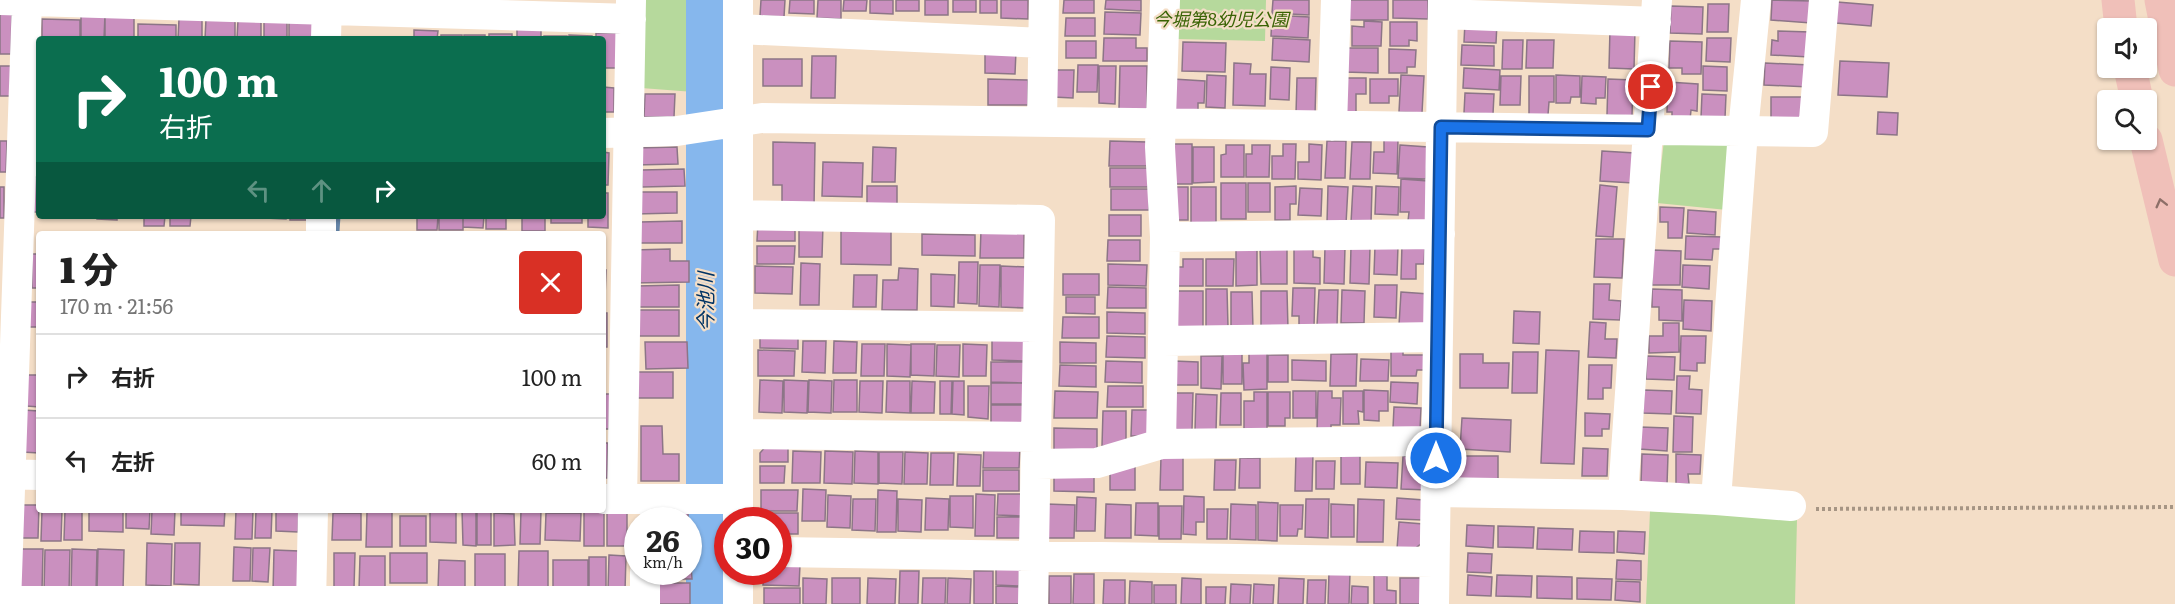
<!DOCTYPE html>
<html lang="ja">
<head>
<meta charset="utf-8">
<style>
  body { margin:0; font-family:Literata,"Noto Sans JP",serif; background:#f2f2f2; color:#222; height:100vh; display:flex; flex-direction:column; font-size:22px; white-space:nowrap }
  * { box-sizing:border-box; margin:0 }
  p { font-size:20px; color:#767676 }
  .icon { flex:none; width:33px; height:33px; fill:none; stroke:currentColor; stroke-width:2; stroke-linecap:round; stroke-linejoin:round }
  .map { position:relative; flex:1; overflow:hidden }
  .panel { position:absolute; left:36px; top:231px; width:570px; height:282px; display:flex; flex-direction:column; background:#fff; border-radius:6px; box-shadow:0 2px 4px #0004 }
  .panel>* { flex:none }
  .hud { position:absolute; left:36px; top:36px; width:570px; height:183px; border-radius:6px; box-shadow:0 2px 4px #0004; background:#0b6e4f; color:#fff; overflow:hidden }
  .tools { position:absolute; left:2097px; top:18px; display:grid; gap:12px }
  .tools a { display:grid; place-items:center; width:60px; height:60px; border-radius:6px; background:#fff; box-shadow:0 2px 4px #0004; font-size:30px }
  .speed { position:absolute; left:624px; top:507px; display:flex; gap:12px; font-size:30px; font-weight:700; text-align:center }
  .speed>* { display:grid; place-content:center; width:78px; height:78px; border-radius:50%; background:#fff; box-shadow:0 2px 4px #0004; line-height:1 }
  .speed small { font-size:15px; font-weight:400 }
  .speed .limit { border:9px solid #d22; background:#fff; color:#111 }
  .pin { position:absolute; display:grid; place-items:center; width:51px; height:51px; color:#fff; margin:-26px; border:3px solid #fff; border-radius:50%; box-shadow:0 2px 6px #0007 }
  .me { position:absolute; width:66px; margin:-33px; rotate:0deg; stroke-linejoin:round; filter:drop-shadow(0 0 4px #0008) }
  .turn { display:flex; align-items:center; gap:21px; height:126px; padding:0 24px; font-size:27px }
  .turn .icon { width:78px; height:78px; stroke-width:2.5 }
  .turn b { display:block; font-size:42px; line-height:51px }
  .lanes { display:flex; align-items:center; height:57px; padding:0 24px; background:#0003; justify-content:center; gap:30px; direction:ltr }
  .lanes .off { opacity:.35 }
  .round { display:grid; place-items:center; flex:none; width:63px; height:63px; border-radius:6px; background:#f2f2f2 }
  .summary { display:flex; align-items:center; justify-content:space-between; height:102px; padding:0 24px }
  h1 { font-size:36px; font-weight:800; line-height:45px }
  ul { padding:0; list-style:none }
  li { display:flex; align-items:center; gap:18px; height:84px; padding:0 24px; border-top:2px solid #e0e0e0 }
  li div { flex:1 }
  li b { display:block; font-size:22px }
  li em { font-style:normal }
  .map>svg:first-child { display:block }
  .green { fill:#b6d99c }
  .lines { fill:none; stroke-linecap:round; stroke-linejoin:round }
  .stream { stroke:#6484a7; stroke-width:7 }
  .river { stroke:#86b7ed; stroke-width:40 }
  .building { fill:#ca90bf; stroke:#8c7587; stroke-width:1.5 }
  .path { stroke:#a69584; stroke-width:4; stroke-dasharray:3 3; stroke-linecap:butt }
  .minor { stroke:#fff; stroke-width:30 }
  .highway { stroke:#f0c0b9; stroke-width:33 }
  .oneway { stroke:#8d6f68 }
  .route-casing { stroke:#114b97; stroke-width:15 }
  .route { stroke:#1a73e8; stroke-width:10 }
  .labels { text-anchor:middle; stroke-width:4.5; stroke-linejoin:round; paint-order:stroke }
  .park-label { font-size:18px; font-style:italic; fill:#396304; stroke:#f4dec7 }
  .water-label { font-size:20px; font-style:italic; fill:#003364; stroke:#f4dec7 }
</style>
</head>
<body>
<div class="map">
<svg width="2175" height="604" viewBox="0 0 2175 604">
  <rect width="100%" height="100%" fill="#f4dec7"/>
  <!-- green -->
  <path class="green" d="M642 0H696L694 92 641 88Z
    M1177 0H1266L1265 41 1176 39Z
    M1664 140 1730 144 1727 210 1657 203Z
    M1650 511 1797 519 1795 604H1646Z"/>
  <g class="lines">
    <!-- stream -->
    <path class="stream" d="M336 231 337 216"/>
    <!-- river -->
    <path class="river" d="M706 0V604"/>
  </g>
  <!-- building -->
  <path class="building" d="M761 0H785L784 17 760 16Z
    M790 0H814V14L789 13Z
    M818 0H841V19L817 18Z
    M844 0H867L866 11H843Z
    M870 0H893V14L870 13Z
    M896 0H919V11H896Z
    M925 0H948V15H925Z
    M953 0H976V12H953Z
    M980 0H997V13H980Z
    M1001 0H1028V19L1001 18Z
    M1064 0H1094V13H1063Z
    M1106 0H1141V11L1105 9Z
    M1273 0H1309V15L1272 13Z
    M1349 0H1388V20H1348Z
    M1393 0H1428V19L1393 18Z
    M1772 0 1813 1 1811 23 1771 20Z
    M1837 2 1873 5 1871 26 1836 23Z
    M1708 4H1729L1728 32H1707Z
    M1671 6 1703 7 1702 34 1670 33Z
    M0 11H12L11 54H0Z
    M1105 12 1141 13 1140 35 1104 34Z
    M81 14H105L104 39H81Z
    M105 14H134V39H105Z
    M1272 15 1309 17 1308 38 1271 36Z
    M1066 18H1095V36H1065Z
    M42 19 80 20V39H42Z
    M179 19H202V39H178Z
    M206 19 235 20V39H205Z
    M238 20H261V39H237Z
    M264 20 287 21V39H264Z
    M289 21H313V39H289Z
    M1364 21 1382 22 1381 46H1352V26L1364 27Z
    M1390 22H1417V41L1409 40V46H1390Z
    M1465 22 1497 23 1496 43 1464 42Z
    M138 24 176 25V39H138Z
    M517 29H541V39H517Z
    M1610 29 1635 30 1634 69 1609 68Z
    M414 30 438 31 437 39H414Z
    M1778 31 1810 32 1809 57 1771 55 1772 40 1778 41Z
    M596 33H619L618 68H603V39H596Z
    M489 34H512V39H489Z
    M441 35H462V39H441Z
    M464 35H485V39H464Z
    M569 35 592 36V39H569Z
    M544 36H567V39H544Z
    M1104 38H1136V48H1147V61H1103Z
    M1273 38 1310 40 1309 62 1272 60Z
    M1707 38H1731L1730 62 1706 61Z
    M1503 40H1523L1522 69H1502Z
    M1527 40H1554L1553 68H1526Z
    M1066 41H1096V58H1066Z
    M1670 41 1702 42 1701 74H1682V68H1669Z
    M1183 42 1226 43 1225 72 1182 71Z
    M1462 45 1494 46V66L1461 65Z
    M1344 48H1378V73L1344 72Z
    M1389 49 1416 50 1415 67H1407V73H1389Z
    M985 51H1016L1015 74 985 73Z
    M812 56H836L835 98H811Z
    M763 59H802V86H763Z
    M1840 61 1889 63 1887 97 1838 95Z
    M1234 63 1251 64 1250 74H1266L1265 106 1233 105Z
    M1765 63 1810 65 1809 87 1764 85Z
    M1078 65H1098L1097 92H1077Z
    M0 66H11L10 96H0Z
    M1099 66H1116L1115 104 1099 103Z
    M1120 66H1147V110L1119 109Z
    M1703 66 1727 67V91L1703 90Z
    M1271 67 1290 68 1289 100 1270 99Z
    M1464 68 1500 70 1499 90 1463 88Z
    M1054 70H1074L1073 98 1053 97Z
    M1207 75 1226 76 1225 108 1206 107Z
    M1401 75 1424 76 1422 113 1399 112Z
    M1556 75 1580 76V97H1571L1570 103H1556Z
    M1501 76H1521L1520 105H1500Z
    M1529 76H1554V102H1549L1548 115H1529Z
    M1582 76 1606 77 1605 98H1596V104L1581 103Z
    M1297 78H1316L1315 115 1296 114Z
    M1344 78H1366V94H1356V112H1343Z
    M988 79 1028 80V105H988Z
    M1173 79 1205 81 1204 103H1198V112L1172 111Z
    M1370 79H1398V96H1389V103H1370Z
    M1608 79 1633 80 1632 116 1607 115Z
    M1668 82 1698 84 1697 111 1691 110 1690 120 1672 119V112H1667Z
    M603 87 614 88V112H603Z
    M1465 93 1494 94 1493 114 1464 113Z
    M645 94H675L674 117H644Z
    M1702 94 1726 95 1725 118H1701Z
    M1771 97H1805L1804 123 1771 122Z
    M1878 112 1898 113 1897 135 1877 134Z
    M29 134H39V169H29Z
    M1384 140H1398L1397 174 1373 173 1374 152H1384Z
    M0 141H7L6 172H0Z
    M1110 141 1147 142V166H1109Z
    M1327 141H1346L1345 178H1325Z
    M773 142 815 143 814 208H782V185H773Z
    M1352 142H1371L1370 179H1350Z
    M1169 144H1192V184H1169Z
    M1283 144H1296L1295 179H1272V156H1283Z
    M1309 144 1322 145 1321 180 1298 179V162H1309Z
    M1226 145H1244V177H1221V155L1226 154Z
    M1252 145H1270L1269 177H1246V154H1252Z
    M1400 145 1428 147 1426 179 1398 178Z
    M677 147 678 164 635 165V148Z
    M873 147 896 148 895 182H872Z
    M1193 147H1214V182L1193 183Z
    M1602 151 1635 153 1633 183 1600 181Z
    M603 152 609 153 608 185H603Z
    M823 162 863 163 862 197 822 196Z
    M1110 168H1148V187H1110Z
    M684 169 685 186 642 187V170Z
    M28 177H39V212H28Z
    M1401 179 1428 181 1426 222 1408 221 1409 212H1400Z
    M1221 183H1246V219H1221Z
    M1248 183H1270V212H1248Z
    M1600 185 1617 187 1613 237 1596 236Z
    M867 186H897V209H867Z
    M1296 186V204H1290V220H1275V187Z
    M1328 186 1348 187 1346 224 1327 223Z
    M1353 186 1372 187 1371 223H1351Z
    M1376 186 1399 187 1398 215 1375 214Z
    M0 187H4V218H0Z
    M1168 187H1188V220H1168Z
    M1191 187H1216V222L1191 223Z
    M1300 188 1322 189 1321 216 1298 215Z
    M1111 189H1149V210H1111Z
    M635 192H677V213L635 214Z
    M603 193H608V228L588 227V216H603Z
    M1660 207 1684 208 1682 238H1668V222H1660Z
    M1688 210 1716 212 1715 235 1687 233Z
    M1109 215H1141V236H1109Z
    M97 216H117V220L97 219Z
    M144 216H165L164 226H144Z
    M170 216H191L190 226H170Z
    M265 216H286V219L265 218Z
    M290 216H309V220H290Z
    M417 216H438L437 230H417Z
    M439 216H463V230H439Z
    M463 216H484L483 228 463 227Z
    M486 216H506V229H486Z
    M522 216H545V231H522Z
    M551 216H582V223H551Z
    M682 221V243H640V222Z
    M758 222 795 223V241H757Z
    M799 225H823L822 257H799Z
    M841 230H891V265L841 264Z
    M981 230 1024 231V258H980Z
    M922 234 975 235V256L922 255Z
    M1686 236 1723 237V249H1713L1712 260 1685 259Z
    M1596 239H1624L1622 278 1594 277Z
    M1108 240H1140V261H1107Z
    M1402 244 1425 245 1424 264H1416V279H1401Z
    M757 246H795L794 264H757Z
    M1260 246H1287V284H1261Z
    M1375 246H1398L1397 275 1374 274Z
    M1325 247H1345L1344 284 1324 283Z
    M1351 247H1370L1369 284 1350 283Z
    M1236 248H1257V285L1236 286Z
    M1294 248H1313V257L1320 258V284L1294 283Z
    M670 249V261H689V282L632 283V250Z
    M1653 250 1681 251 1680 285H1652Z
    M32 254H39V288H32Z
    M1183 259H1203V286H1171V267H1183Z
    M1206 259H1234L1233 286H1206Z
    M959 262H978L977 304 958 303Z
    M801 263 820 264 819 305H800Z
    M1108 264 1147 265 1146 286 1108 285Z
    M980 265H1000L999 307 979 306Z
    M1683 265 1710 266 1709 289 1682 287Z
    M755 266 793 267 792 294 755 293Z
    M1001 266 1026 267 1025 308 1001 307Z
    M899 268 918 269 917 310H882L883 280H898Z
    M603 270H606L605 298H603Z
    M931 274 955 275 954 307 931 306Z
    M1063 274H1099V295H1063Z
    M854 275H877L876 307H853Z
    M1594 284H1610L1609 300 1621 301 1620 320 1593 319Z
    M679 285V307H637V286Z
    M1375 285H1397L1396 318 1374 317Z
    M1108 287 1146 288V308H1107Z
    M1293 288H1315L1314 327 1299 326V316H1292Z
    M1206 289H1227L1228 327H1206Z
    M1652 289 1682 290V321L1659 320V307H1652Z
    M1319 290H1338L1337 327 1317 326Z
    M1342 290 1365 291 1364 323H1341Z
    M1176 291H1203V330H1176Z
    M1261 291H1287L1288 329H1261Z
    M1231 292H1252L1253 329 1231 330Z
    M1401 292 1429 294 1426 326 1399 325Z
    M1066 297H1095V314L1066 313Z
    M1684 300 1712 301 1711 331 1683 329Z
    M28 302H39V327H28Z
    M637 310H679V336H637Z
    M1514 311 1540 312 1539 344 1513 343Z
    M1107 312 1145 313V334L1107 333Z
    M603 313H607V347H603Z
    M1063 317H1099V338H1062Z
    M1590 322 1606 323 1605 339H1617L1616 358 1588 357Z
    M1663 323H1679V352L1649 353V336H1663Z
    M798 332V349L760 348V336Z
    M1107 336 1145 337V358L1106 357Z
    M1681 336H1706L1705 363H1697V371L1680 370Z
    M992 340H1028V361L992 360Z
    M803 341H826L825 373 802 372Z
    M834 341 857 342 856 373H833Z
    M645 342H687L688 368 646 369Z
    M1060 342 1096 343V363H1060Z
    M862 344H885L884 376H861Z
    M887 344 911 345 910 377 887 376Z
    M911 344H935L934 376 911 375Z
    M963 344 987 345 986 376H963Z
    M937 345H960L959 377 936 376Z
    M758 350 795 351 794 376H758Z
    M1391 350H1403V355H1425V370H1417L1416 376H1391Z
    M1546 350 1579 351 1574 464 1541 463Z
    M1223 351 1242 352V384H1223Z
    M1513 352H1538L1537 393H1512Z
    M1249 353H1267V389L1244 390 1243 363H1249Z
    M1331 354H1357L1356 386H1330Z
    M1460 354H1483V363H1509L1508 388H1460Z
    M1268 355H1288V382H1268Z
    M1201 356H1222L1221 389 1201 388Z
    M1647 356 1675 357 1674 380 1646 379Z
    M1361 359 1389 360 1388 381H1360Z
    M1292 360 1326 361V381L1292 380Z
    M1106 361 1142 362V383L1105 382Z
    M1174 361 1198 362V385H1174Z
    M991 362H1027V383L991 382Z
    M1060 365 1096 366V387L1059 386Z
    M1589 365H1612L1611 388H1603V399H1588Z
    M636 372H673V398H636Z
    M27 375H39V407L27 406Z
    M1677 376H1690L1689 389 1702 390 1701 414 1676 413Z
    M760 380 783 381 782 413 759 412Z
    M784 380 808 381 807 413 784 412Z
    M809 380 832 381 831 413 808 412Z
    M834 380H857V412H833Z
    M860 381H883L882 413 859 412Z
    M887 381H910V413L886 412Z
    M912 381 935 382 934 413H911Z
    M940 381H952L951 414H940Z
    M953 381H964V415L952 414Z
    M1391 382 1418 383 1417 404 1390 402Z
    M991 383H1028L1027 404H991Z
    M968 386H989L988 419 968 417Z
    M1108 386H1143V407H1107Z
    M1364 390 1388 391V411H1379V421L1364 420Z
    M1644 390 1672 391 1671 414 1643 413Z
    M1055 391 1098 392 1097 418H1054Z
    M1293 391H1316V418H1293Z
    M1318 391H1332V398H1341L1340 425H1331V433L1317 432Z
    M1343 391H1363V412L1358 411 1359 424H1343Z
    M1254 392H1267V431H1244V401H1254Z
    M1268 392H1290V418H1285V426H1268Z
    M1175 393H1193L1192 430H1175Z
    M1221 393H1241V425H1220Z
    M603 394H610L609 429H603Z
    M1196 394 1217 395 1216 431H1195Z
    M991 405H1027V426H991Z
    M1394 407 1421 408 1420 429 1393 428Z
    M23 410 39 411V453L22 452Z
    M1132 410H1149V436H1131Z
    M1103 411H1126V446H1102Z
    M1585 413 1610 414 1609 429H1602V436H1585Z
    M1674 416 1693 417 1692 452H1673Z
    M1462 418 1511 420 1510 452 1460 449Z
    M641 426H662L663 454H679V481H641Z
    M1640 427 1668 428 1667 451 1639 449Z
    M1054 428 1097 429V456L1054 455Z
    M603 443H608L607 478H603Z
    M767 445H788V462H760V453Z
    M984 447H1020L1019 468H983Z
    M1583 448 1608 449 1607 476H1582Z
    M793 451 821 452 820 483H792Z
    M825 451 853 452 852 484 824 483Z
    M855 451 878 452V484L854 483Z
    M879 452H903L902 484 879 483Z
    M905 452 928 453 927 484H904Z
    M1296 452 1313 453 1312 491H1295Z
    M931 453H954L953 485H930Z
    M958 454 981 455 980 486H957Z
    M1642 454 1668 455 1667 485 1641 484Z
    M1676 454 1701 455 1700 474H1688L1689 484H1676Z
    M1341 456H1360V484H1341Z
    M1403 456 1430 458 1428 490 1401 489Z
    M1454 456H1498V479H1454Z
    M1161 457H1183V490H1160Z
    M1240 458H1260V488H1239Z
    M1215 460H1236L1235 490H1214Z
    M1316 461H1335L1334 489H1316Z
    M1366 462 1398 463 1397 488 1365 487Z
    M760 466H785L784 483H760Z
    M1110 466H1135V490H1110Z
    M983 470H1019V491H983Z
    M1054 473H1094V492L1054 491Z
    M803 489 826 490 825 521H802Z
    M761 490H798L797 511H761Z
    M878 490 897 491 896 532H877Z
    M976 494 995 495 994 536H975Z
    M998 494H1022V516L997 515Z
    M828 495 851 496 850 528 827 527Z
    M950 496H973V528L950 527Z
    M1184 496 1204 497V522H1196V535L1183 534Z
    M1077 497 1096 498 1095 531H1076Z
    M926 498 949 499 948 530H925Z
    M1397 498 1424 500 1423 520 1396 519Z
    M853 499H876L875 531 852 530Z
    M898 499 922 500 921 532 898 531Z
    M1306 499H1329L1328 538 1305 537Z
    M1358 499 1384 500 1383 542H1357Z
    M1258 502 1278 503 1277 541 1258 540Z
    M1136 503H1158V536L1135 535Z
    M1046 504 1075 505 1074 538H1045Z
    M1106 504 1131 505V538H1105Z
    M1231 504 1256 505V540L1230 539Z
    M1331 504 1354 505V537H1331Z
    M19 505H39L38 538H18Z
    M1280 505H1303L1302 529H1298L1297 536H1280Z
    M1159 506H1182L1181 539H1159Z
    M1207 509H1228L1227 539H1207Z
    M42 510H62L61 541H41Z
    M65 510H82V540H64Z
    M89 510H123V532L89 531Z
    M126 510H150L149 529 126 528Z
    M152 510H175L174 535 151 534Z
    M181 510H225L224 526 181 525Z
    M236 510H253L252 539H235Z
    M256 510H272L271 538H255Z
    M276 510H299L298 532 276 531Z
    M462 510 476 511V546L463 545Z
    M477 510 491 511V545H477Z
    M521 510H541L540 544H520Z
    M584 511H604V546H584Z
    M607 511H627V546H607Z
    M367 512H392V547H366Z
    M430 512H456V543L430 542Z
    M657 512H688V520H658Z
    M333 513H361V540H332Z
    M494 513 514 514 515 545 494 546Z
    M546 513H581L580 541 545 540Z
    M762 513H798V534H778V520H762Z
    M400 516H426V546H400Z
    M997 517H1022V538H997Z
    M1399 522 1423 524 1422 543 1413 550 1397 549Z
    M1467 525 1494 526 1493 548 1466 546Z
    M1498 526 1534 527 1533 548 1498 547Z
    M1538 528 1573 529 1572 550 1537 549Z
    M1580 531 1614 532V553L1579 552Z
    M1618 531 1645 532 1644 554 1617 552Z
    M147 543 172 544 171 586 146 585Z
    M175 543H200L199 585 174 584Z
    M234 547 251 548 250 581H233Z
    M253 548H270L268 582 252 581Z
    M18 549H43L42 591 17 590Z
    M72 549 97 550 96 592 71 591Z
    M98 549 124 550 123 591H97Z
    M45 550H70L69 592 44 591Z
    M274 550 299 551 298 592H273Z
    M519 551H548V590L518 589Z
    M334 553H355L354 588H334Z
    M390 553H427V583H390Z
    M688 553H691L692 565H688Z
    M1468 553 1492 554 1491 573 1467 572Z
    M475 554H505V589H475Z
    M609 555 626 556 625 591 608 590Z
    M360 556H385V590H359Z
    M589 557H606V592H589Z
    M439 560 465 561V591L438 590Z
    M553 560H588V587H553Z
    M1617 560 1641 561V580L1616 579Z
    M778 565H800L799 586 763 585 764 572H778Z
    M688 566H691L692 579H654V572H688Z
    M996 567H1020L1019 586 996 585Z
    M900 571H919L918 604H899Z
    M974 571H993V604H974Z
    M1329 572 1350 573 1349 604H1328Z
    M1074 574H1094V604H1073Z
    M1374 575 1387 576V590L1396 591V604H1374Z
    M1468 575 1492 577 1491 596 1467 595Z
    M1497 575 1532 576 1531 597 1496 596Z
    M1049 576H1071V604H1049Z
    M1537 576 1572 577V599L1537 598Z
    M803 578 827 579 826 604H803Z
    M832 578H860V604H832Z
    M868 578 896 579 895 604H867Z
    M923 578H946L945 604H922Z
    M948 578 971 579 970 604H947Z
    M1182 578 1201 579V604H1181Z
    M1279 578 1304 579 1303 604H1278Z
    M1400 578H1421V604H1400Z
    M1577 578 1612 579 1611 600 1577 599Z
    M1104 580H1125V604H1103Z
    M1308 580H1326L1325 604H1307Z
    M1130 581 1152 582V604H1129Z
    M1616 581 1640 582V602L1615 600Z
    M653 583H690V604H653Z
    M1231 584 1251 585 1250 604H1230Z
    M1254 584 1274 585 1273 604H1253Z
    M1154 585H1176V604H1154Z
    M996 586 1020 587V604H996Z
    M1352 586 1368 587V604H1351Z
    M1206 587H1226L1225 604H1206Z
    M764 588H800V604H764Z"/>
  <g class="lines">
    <!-- path -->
    <path class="path" d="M1816 509 2175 507"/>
    <!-- minor -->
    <path class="minor" d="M0 0 631 19
      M738 0V520
      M1443 14 1656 22
      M738 29 1043 43
      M326 39 327 0
      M1042 122 1044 0
      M1332 126 1336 0
      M603 133 677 131 762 118 1813 132 1824 0
      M738 215 1040 220 1033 604
      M321 234V216
      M1165 237 1440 234
      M738 324 1038 327
      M1163 341 1438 337
      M738 434 1036 437
      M1161 444 1165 237 1160 147 1165 0
      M1036 464 1097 463 1161 444 1436 441
      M0 474 39 475
      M1437 492 1623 495 1716 500 1743 131 1756 0
      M1623 495 1657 0
      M603 499H738
      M622 499 631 0
      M1716 500 1791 506
      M778 552 1434 562
      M738 572V604
      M6 601H645
      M6 604 27 0
      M311 604 313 510
      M645 604V572
      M1434 604 1443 0"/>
    <!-- highway -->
    <path class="highway" d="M2118 0 2121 28
      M2161 0 2175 70
      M2130 68 2137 100
      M2146 140 2175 260"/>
  </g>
  <!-- one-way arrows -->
  <defs><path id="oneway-chevron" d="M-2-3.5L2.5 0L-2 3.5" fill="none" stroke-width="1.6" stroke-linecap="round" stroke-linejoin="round" transform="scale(1.5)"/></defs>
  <use class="oneway" href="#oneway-chevron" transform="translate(2161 203) rotate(-104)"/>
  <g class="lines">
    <!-- route casing -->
    <g class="route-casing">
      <path id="route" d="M1436 458 1441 127 1648 130 1651 87"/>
    </g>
    <!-- route -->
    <use href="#route" class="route"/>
  </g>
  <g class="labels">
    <!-- park labels -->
    <g class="park-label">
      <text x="1221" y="26">今堀第8幼児公園</text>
    </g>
    <!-- water labels -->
    <g class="water-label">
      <text transform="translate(706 302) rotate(-90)" y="7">今池川</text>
    </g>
  </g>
</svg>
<div class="tools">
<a><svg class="icon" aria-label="sound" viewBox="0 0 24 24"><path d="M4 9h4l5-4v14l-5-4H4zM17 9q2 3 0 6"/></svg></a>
<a><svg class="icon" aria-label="search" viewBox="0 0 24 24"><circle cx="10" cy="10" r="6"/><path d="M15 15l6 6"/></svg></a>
</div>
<div class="speed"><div>26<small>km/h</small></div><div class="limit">30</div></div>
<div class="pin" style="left:1651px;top:87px;background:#d93025"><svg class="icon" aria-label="arrive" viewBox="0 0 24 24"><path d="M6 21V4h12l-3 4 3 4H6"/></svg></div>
<svg class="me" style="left:1436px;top:458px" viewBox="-20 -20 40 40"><circle r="17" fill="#1a73e8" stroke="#fff" stroke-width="3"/><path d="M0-11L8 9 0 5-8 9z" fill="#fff"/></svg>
<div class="hud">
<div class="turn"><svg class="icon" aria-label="right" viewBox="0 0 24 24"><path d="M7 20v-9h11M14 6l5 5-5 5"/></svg><div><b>100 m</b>右折</div></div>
<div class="lanes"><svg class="icon off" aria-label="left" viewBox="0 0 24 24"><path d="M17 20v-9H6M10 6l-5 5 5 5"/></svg><svg class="icon off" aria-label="ahead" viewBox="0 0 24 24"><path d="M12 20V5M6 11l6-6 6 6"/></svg><svg class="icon" aria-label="right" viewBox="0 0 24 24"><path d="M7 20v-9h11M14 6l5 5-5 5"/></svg></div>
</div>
<section class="panel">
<div class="summary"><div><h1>1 分</h1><p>170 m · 21:56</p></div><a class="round" style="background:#d93025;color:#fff"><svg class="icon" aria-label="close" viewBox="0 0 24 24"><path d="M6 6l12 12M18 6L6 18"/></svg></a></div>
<ul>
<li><svg class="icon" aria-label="right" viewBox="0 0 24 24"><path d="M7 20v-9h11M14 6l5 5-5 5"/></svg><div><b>右折</b></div><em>100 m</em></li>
<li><svg class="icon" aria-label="left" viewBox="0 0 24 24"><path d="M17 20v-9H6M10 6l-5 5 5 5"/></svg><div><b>左折</b></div><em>60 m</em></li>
</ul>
</section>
</div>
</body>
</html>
